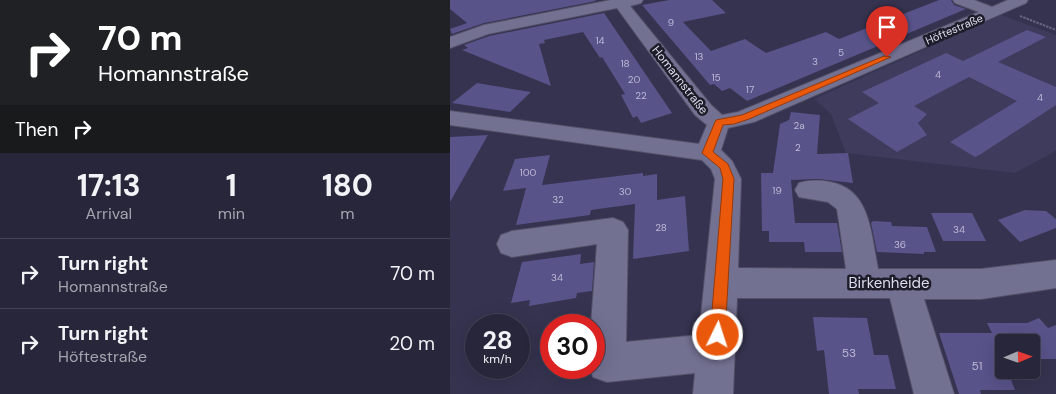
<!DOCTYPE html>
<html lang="en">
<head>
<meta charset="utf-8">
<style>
  body { margin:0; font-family:"DM Sans",sans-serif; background:#343246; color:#f1f3f6; height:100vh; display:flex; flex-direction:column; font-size:19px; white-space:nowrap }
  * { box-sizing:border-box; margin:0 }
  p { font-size:16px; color:#a5a5af }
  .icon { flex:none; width:28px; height:28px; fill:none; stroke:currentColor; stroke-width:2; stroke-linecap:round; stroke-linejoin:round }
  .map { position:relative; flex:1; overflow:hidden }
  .details { display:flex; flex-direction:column; background:#28263b; width:450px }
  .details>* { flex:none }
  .banner { background:#202124; color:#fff; overflow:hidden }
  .needle { width:32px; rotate:88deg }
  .tools { position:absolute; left:545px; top:334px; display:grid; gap:10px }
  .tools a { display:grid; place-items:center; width:45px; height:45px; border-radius:5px; background:#28263b; box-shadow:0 5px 20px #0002,0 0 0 1px #444355; font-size:25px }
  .speed { position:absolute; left:15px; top:314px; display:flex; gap:10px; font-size:25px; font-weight:700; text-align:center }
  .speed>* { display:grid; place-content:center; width:65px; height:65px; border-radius:50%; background:#28263b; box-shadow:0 5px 20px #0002,0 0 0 1px #444355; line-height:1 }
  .speed small { font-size:12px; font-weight:400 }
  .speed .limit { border:8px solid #d22; background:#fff; color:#111 }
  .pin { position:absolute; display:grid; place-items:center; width:42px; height:42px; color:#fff; margin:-51px -21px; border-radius:50% 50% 50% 0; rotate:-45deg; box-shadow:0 0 5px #0007 }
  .pin .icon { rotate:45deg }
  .me { position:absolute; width:55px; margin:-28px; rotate:4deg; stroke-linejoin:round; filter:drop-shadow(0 0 4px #0008) }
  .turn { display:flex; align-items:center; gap:18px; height:105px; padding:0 15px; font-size:22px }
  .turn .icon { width:65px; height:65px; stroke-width:2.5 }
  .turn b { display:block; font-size:35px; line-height:42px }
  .then { display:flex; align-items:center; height:48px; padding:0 15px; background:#0003; gap:10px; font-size:19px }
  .eta { display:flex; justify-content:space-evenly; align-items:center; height:85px; text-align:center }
  .eta b { font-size:30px; font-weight:700; line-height:35px }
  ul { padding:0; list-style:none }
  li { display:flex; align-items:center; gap:15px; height:70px; padding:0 15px; border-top:1px solid #444355 }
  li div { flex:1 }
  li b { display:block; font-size:19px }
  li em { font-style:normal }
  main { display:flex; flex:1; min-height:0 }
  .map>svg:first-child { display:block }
  .built { fill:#3e3b5d }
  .building { fill:#585389 }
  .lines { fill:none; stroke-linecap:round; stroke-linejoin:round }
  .minor-casing { stroke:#535168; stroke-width:2 }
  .path { stroke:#68667f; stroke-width:2; stroke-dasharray:2.5 1; stroke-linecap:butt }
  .minor { fill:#737191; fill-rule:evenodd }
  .route { fill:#ea580c; stroke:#983908 }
  .labels { text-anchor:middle; stroke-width:5; stroke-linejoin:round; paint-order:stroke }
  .number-label { font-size:10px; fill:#bcbad6 }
  .far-street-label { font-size:11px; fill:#ddddef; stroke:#1d1c29 }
  .street-label { font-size:12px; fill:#ddddef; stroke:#1d1c29 }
  .near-number-label { font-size:12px; fill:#bcbad6 }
  .near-street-label { font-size:15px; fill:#ddddef; stroke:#1d1c29 }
</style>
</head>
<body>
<main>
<section class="details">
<div class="banner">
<div class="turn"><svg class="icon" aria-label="right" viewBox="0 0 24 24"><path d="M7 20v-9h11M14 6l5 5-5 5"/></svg><div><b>70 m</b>Homannstraße</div></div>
<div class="then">Then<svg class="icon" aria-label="right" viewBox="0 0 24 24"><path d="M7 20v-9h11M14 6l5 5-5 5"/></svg></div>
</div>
<div class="eta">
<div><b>17:13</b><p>Arrival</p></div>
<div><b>1</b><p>min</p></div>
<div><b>180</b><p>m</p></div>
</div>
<ul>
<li><svg class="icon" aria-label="right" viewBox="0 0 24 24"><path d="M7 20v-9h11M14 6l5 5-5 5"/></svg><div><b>Turn right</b><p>Homannstraße</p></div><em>70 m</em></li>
<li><svg class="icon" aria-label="right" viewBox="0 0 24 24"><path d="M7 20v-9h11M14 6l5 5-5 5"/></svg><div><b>Turn right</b><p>Höftestraße</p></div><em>20 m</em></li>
</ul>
</section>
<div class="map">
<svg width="606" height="394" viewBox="0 0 606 394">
  <rect width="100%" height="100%" fill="#35334f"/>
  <!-- built -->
  <path class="built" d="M551 15 606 35V150L602 153 565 173 396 153 381 114 364 99Z"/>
  <!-- building -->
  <path class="building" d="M0 0H145L146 1 34 23 2 34 0 29 17 23 0 9Z
    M219 0H262L276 13 233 22 261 51 295 39 316 53 376 32 389 39 489 0H501L504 5 516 9 297 101 280 88 272 91 264 84 260 85 192 5Z
    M154 13 222 113 191 123 187 116 183 118 171 95 175 94 152 57 150 58 133 32 94 40 95 43 89 44 101 86 12 50 18 48 14 45 39 36Z
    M577 30 596 37 548 62 606 87V105L531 154 525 157 500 142 567 101 519 77 464 106 477 114 468 123 477 135 447 152 398 119 429 103 412 92 496 53 513 61Z
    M27 83 81 92 60 112 2 103Z
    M341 112 370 115 367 154 398 153 403 183 368 179 341 180 345 223H387L392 252H355L354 242H319V231H312L311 173H323L330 124 339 120Z
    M38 135 0 202V137Z
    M100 155 92 185 193 173V176L207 174V200L235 196 239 251 183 259 185 204 141 210 140 215 66 225 76 188 53 191 65 159Z
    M575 210 596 211 606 219V228L570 242 548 220Z
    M481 213H522L536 241H493Z
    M423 221 441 222 442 226 477 227 486 252H474V254L427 252 421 223Z
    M131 254 130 264 144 262 142 291 127 293 126 298 79 306 80 300 61 303 72 262Z
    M363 317 417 318 424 355H438L446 389H408L409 394H379L374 350 367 351Z
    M589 318 598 328 606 325V359H581V342H554V370H557L565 390H530L531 394H509L489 333H542L537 323H577Z"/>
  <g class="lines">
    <!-- minor casing -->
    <g class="minor-casing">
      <path id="minor" d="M161 0H193L191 3 180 6 261 105 272 115 288 112 529 12 505 3 503 0H524L542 7 558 0H578L576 3 304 122 278 128 271 150 282 161 291 179 288 268 396 269 387 209 378 202 349 197 345 190 349 183C360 180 369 180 380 182 421 189 421 235 428 269H531L606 260V288L531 299H474L504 394H464L440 298H287L283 394H243L245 373 157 382 143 377 140 368H144V325H141L147 244 62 257 51 253 47 244 51 235 62 231 163 218 173 222 178 230 176 342 249 335 265 179 261 169 252 160 0 125V111L249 144 257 125 245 115 167 8 38 34 0 48V37L34 25Z"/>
    </g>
    <!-- path -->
    <path class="path" d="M570 16 606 30"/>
    <!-- minor -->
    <use href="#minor" class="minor"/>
  </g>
  <!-- route -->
  <path class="route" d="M434 56 441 57 299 119 284 124 273 125 263 152 278 164 284 179 275 335 273 340 268 343 262 340 260 335 273 179 270 168 252 153 265 122 266 120 292 115Z"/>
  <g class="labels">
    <!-- number labels -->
    <g class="number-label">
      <text x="221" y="26">9</text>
      <text x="150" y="44">14</text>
      <text x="391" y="56">5</text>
      <text x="249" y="60">13</text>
      <text x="365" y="65">3</text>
      <text x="175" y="67">18</text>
      <text x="488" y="78">4</text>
      <text x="266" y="81">15</text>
      <text x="184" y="83">20</text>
      <text x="300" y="93">17</text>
      <text x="191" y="99">22</text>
      <text x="590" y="101">4</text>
      <text x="349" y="129">2a</text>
      <text x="348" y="151">2</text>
      <text x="78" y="176">100</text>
      <text x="327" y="194">19</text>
      <text x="175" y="195">30</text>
      <text x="108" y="203">32</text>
      <text x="211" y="231">28</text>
      <text x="509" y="233">34</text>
      <text x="450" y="248">36</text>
      <text x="107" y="281">34</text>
    </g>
    <!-- far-street labels -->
    <g class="far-street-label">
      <text transform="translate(504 29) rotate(-23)" y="4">Höftestraße</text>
    </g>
    <!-- street labels -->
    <g class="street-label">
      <text transform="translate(230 80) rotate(52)" y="4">Homannstraße</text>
    </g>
    <!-- near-number labels -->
    <g class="near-number-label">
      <text x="399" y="357">53</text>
      <text x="527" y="370">51</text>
    </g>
    <!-- near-street labels -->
    <g class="near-street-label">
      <text x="439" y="288">Birkenheide</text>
    </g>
  </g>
</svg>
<div class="tools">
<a><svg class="needle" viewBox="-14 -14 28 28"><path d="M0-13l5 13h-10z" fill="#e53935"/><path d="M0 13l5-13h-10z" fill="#a5a5af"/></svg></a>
</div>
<div class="speed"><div>28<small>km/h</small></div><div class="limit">30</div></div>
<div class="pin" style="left:437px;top:57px;background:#d93025"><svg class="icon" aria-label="arrive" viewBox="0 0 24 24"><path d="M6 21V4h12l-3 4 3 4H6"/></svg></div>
<svg class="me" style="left:268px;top:335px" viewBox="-20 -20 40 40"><circle r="17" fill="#ea580c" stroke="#fff" stroke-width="3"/><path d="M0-11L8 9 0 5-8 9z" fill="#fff"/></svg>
</div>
</main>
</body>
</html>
